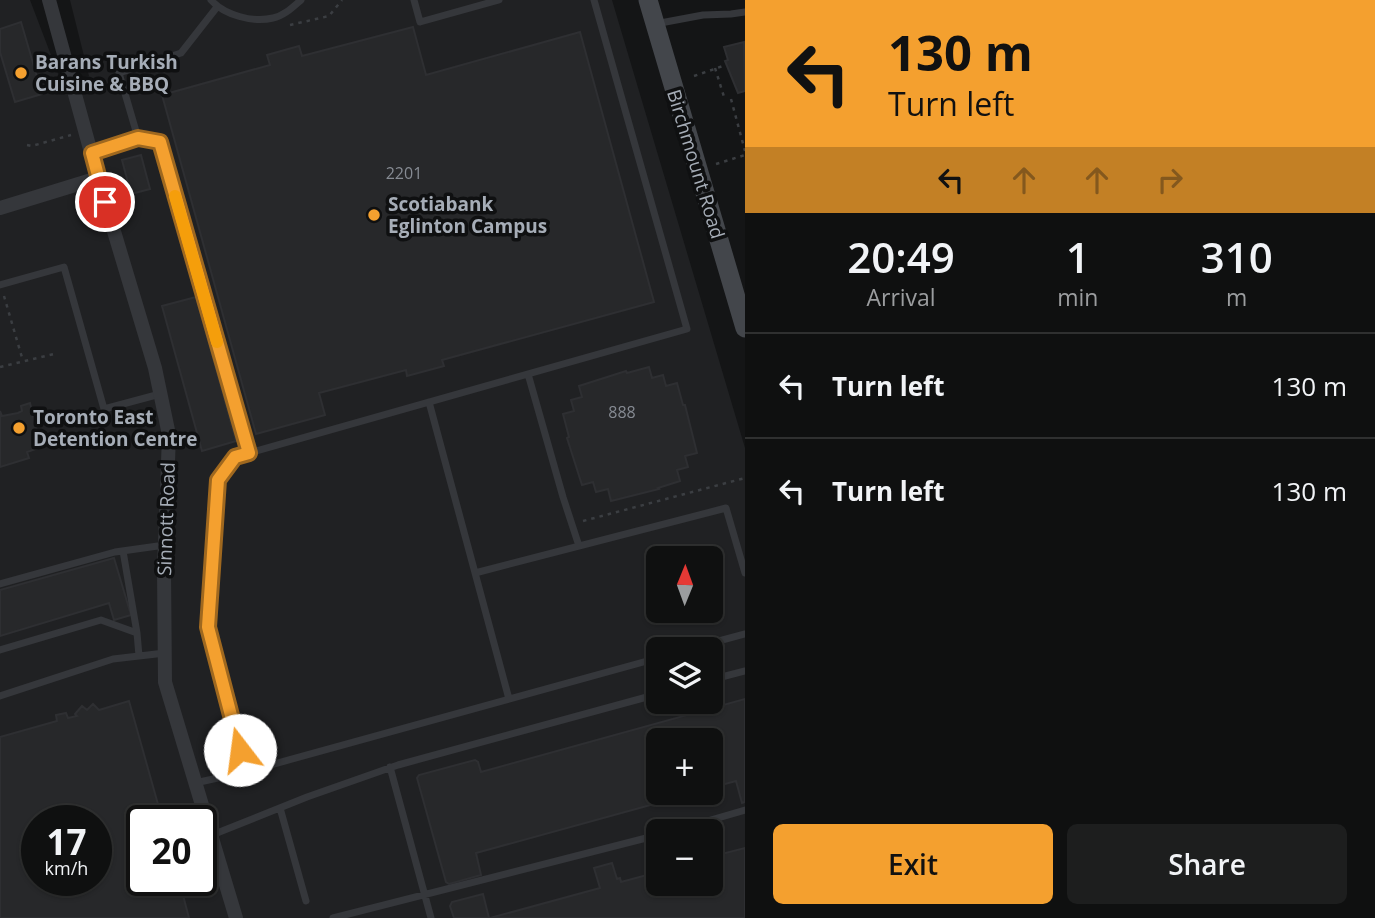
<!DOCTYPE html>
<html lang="en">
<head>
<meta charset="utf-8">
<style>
  body { margin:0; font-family:"Open Sans",sans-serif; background:#1d1e1e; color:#f1f3f6; height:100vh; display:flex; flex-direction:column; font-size:26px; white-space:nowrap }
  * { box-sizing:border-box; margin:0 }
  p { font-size:23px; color:#9b9d9f }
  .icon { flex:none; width:38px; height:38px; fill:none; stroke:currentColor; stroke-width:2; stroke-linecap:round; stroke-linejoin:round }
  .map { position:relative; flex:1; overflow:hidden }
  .side { display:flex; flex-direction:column; background:#0f1010; width:630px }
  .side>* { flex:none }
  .top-card { background:#f4a02f; color:#111; overflow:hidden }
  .needle { width:46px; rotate:1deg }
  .buttons { position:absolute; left:646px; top:546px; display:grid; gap:14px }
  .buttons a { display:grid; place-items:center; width:77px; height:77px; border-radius:10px; background:#0f1010; box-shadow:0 2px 5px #0004,0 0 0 2px #2f3030; font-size:35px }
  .speed { position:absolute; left:21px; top:805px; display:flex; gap:14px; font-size:35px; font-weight:700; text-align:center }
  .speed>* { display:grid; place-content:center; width:91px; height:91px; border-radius:50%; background:#0f1010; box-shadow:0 2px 5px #0004,0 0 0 2px #2f3030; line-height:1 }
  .speed small { font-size:18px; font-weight:400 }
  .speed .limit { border:4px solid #111; border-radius:10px; background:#fff; color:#111 }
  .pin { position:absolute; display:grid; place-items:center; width:60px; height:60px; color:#fff; margin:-30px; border:4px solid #fff; border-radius:50%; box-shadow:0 2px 7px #0007 }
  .me { position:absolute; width:77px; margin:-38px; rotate:345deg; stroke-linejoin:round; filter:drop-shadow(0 0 5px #0008) }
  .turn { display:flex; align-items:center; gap:24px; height:147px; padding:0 28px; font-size:32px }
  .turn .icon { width:91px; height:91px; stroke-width:2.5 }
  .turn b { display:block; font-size:49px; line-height:60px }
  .lanes { display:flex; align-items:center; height:66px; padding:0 28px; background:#0003; justify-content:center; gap:35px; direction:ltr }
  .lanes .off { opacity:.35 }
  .eta { display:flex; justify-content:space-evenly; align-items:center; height:119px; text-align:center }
  .eta b { font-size:42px; font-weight:600; line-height:49px }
  .action { display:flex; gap:14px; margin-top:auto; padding:14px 28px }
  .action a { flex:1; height:80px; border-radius:10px; background:#f4a02f; color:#111; font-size:28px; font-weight:600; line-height:80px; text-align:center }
  .action a+a { background:#1d1e1e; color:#f1f3f6 }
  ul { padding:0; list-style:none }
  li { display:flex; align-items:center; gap:21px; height:105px; padding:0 28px; border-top:2px solid #2f3030 }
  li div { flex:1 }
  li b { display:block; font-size:26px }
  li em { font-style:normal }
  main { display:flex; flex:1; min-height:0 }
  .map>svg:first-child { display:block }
  .built { fill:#202123; fill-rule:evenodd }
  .building { fill:#27282a; stroke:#2e2f32; stroke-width:2; fill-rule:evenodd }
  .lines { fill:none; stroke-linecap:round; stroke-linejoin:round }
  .path { stroke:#3b3e42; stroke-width:2.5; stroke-dasharray:3.5 5; stroke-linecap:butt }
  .lane { stroke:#35373b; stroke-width:7 }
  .street { stroke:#35373b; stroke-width:14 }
  .secondary { stroke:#43464b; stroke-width:19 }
  .route-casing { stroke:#9f681f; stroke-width:18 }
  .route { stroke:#f4a02f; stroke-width:12 }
  .slow { stroke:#f59e0b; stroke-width:12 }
  .poi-dot { fill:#f4a02f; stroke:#0f1011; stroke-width:2.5 }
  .labels { text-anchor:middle; stroke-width:7; stroke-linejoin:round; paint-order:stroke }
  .number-label { font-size:16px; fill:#868b93 }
  .poi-label { font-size:19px; font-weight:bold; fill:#a6adb7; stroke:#0f1011; text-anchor:start }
  .street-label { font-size:19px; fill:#a6adb7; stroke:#0f1011 }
</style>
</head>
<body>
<main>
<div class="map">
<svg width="745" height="918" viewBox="0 0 745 918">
  <rect width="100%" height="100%" fill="#141516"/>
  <!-- built -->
  <path class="built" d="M0 0H30L62 84 89 76 70 0H612L745 448V918H0ZM658 558H710V611H658ZM658 649H710V702H658ZM658 740H710V793H658ZM37 821H96V880H37ZM142 821H201V880H142ZM658 831H710V884H658Z"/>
  <!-- building -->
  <path class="building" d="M21 22 42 94 15 102 0 52V29Z
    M413 27 426 75 580 32 654 302 442 360 444 366 407 376 406 370 319 393 325 415 256 434 162 95 270 65 267 55 299 46 302 56Z
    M744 42 745 91 738 93 725 61 728 60 724 47Z
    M141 155 150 189 131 194 122 160Z
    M196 297 236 441 202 451 162 306Z
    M649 367 652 378 663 375 666 386 677 383 683 405H685L697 453 685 456 688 467 677 470 680 481 658 488 659 489 611 501 608 489 596 492 593 482 582 485 567 438 569 437 563 414 574 411 571 400 582 397 579 386 626 371 627 373Z
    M30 403 41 447 27 452 29 458 0 467V411L2 416 18 413 22 411 21 406Z
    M114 558 131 615 114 620 109 603 0 636V590Z
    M745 699V802L742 803 736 781 710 788V740H658V793H694L476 853 481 875 449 884 446 882 417 778 419 775 475 760 478 762 481 772Z
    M129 701 161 815 168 814 170 821H142V880H179L189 918H0V737L57 721 56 715 66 713 68 718 77 716 75 714 82 706 87 710 93 704 99 710ZM37 821H96V880H37Z
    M745 848V918H490L600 888 594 868 612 863 617 879 620 878 621 882 658 872V884H710V857Z
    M483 894 489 918H454L450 906 452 902Z"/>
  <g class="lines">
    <!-- path -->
    <path class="path" d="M290 25 329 16 342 0
      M715 68 725 100
      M694 76 723 66
      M731 99 745 151
      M27 145 32 146 71 135
      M716 164 745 155
      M4 296 23 361
      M0 367 54 354
      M583 521 745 478"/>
    <!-- lane -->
    <path class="lane" d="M211 0C224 15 253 23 273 18 284 16 293 7 301 0
      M414 0 420 22 499 0
      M594 0 687 329 235 457 218 480 208 627 245 772 658 658
      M655 24 703 15 731 14 745 12
      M138 138 160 142 249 453
      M92 153 138 138 119 73 181 53 217 7
      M0 285 64 267 104 409 160 394
      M528 374 563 497 579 546
      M429 402 509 699
      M123 551 137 633
      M475 573 726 508 745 573
      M0 584 115 552 165 545
      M689 649 745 634
      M0 650 101 620 137 633 139 656
      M710 680 745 671
      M0 696 113 659 165 653
      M390 767 431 918
      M195 783 245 772
      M280 808 306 901
      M673 831 745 810
      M212 835 307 797 398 765 658 694
      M333 918 658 835"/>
    <!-- street -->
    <path class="street" d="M49 0 98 178 155 368 169 435 164 570 165 682 236 918
      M0 208 98 178"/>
    <!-- secondary -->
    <path class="secondary" d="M648 0 745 328"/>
  </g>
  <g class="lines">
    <!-- route casing -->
    <g class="route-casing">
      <path id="route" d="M105 202 92 153 138 138 160 142 249 453 235 457 218 480 208 627 240 750"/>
    </g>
    <!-- route -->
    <use href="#route" class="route"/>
    <!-- slow -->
    <path class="slow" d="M175 196 217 342"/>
  </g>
  <!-- markers -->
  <g class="poi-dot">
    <circle cx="21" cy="73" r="7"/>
    <circle cx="374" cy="215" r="7"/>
    <circle cx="19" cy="428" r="7"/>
  </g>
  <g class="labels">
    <!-- number labels -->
    <g class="number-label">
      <text x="404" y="179">2201</text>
      <text x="622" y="418">888</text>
    </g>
    <!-- poi labels -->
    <g class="poi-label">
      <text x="35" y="69">Barans Turkish<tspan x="35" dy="22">Cuisine &amp; BBQ</tspan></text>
      <text x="388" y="211">Scotiabank<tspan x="388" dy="22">Eglinton Campus</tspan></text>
      <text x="33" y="424">Toronto East<tspan x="33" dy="22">Detention Centre</tspan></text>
    </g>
    <!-- street labels -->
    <g class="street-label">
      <text transform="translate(696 164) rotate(73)" y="7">Birchmount Road</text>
      <text transform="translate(166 519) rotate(-88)" y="7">Sinnott Road</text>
    </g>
  </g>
</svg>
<div class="buttons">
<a><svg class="needle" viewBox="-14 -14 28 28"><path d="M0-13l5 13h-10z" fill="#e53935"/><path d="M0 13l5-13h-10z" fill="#9b9d9f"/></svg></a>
<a><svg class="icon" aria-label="layers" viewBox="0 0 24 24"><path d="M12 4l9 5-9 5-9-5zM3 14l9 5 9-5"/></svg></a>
<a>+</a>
<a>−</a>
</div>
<div class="speed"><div>17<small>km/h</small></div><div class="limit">20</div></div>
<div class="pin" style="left:105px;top:202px;background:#d93025"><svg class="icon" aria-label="arrive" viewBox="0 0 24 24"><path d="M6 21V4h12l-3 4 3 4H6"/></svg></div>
<svg class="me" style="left:240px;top:750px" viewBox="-20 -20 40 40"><circle r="19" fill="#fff"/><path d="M0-13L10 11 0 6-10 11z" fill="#f4a02f"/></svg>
</div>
<section class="side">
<div class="top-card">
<div class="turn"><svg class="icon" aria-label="left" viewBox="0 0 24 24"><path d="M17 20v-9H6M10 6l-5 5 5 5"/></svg><div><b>130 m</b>Turn left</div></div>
<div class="lanes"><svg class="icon" aria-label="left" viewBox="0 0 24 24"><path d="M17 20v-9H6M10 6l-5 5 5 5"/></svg><svg class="icon off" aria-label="ahead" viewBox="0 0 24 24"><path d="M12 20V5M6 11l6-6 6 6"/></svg><svg class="icon off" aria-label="ahead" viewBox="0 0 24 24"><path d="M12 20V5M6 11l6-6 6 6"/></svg><svg class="icon off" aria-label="right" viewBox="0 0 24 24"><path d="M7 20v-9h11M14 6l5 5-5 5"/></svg></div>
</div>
<div class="eta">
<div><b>20:49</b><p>Arrival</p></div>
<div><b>1</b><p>min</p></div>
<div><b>310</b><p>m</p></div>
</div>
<ul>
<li><svg class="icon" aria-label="left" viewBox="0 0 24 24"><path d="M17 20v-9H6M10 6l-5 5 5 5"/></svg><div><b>Turn left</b></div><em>130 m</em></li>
<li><svg class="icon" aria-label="left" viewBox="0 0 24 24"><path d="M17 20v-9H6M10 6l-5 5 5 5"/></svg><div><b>Turn left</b></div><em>130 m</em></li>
</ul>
<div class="action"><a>Exit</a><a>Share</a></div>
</section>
</main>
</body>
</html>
